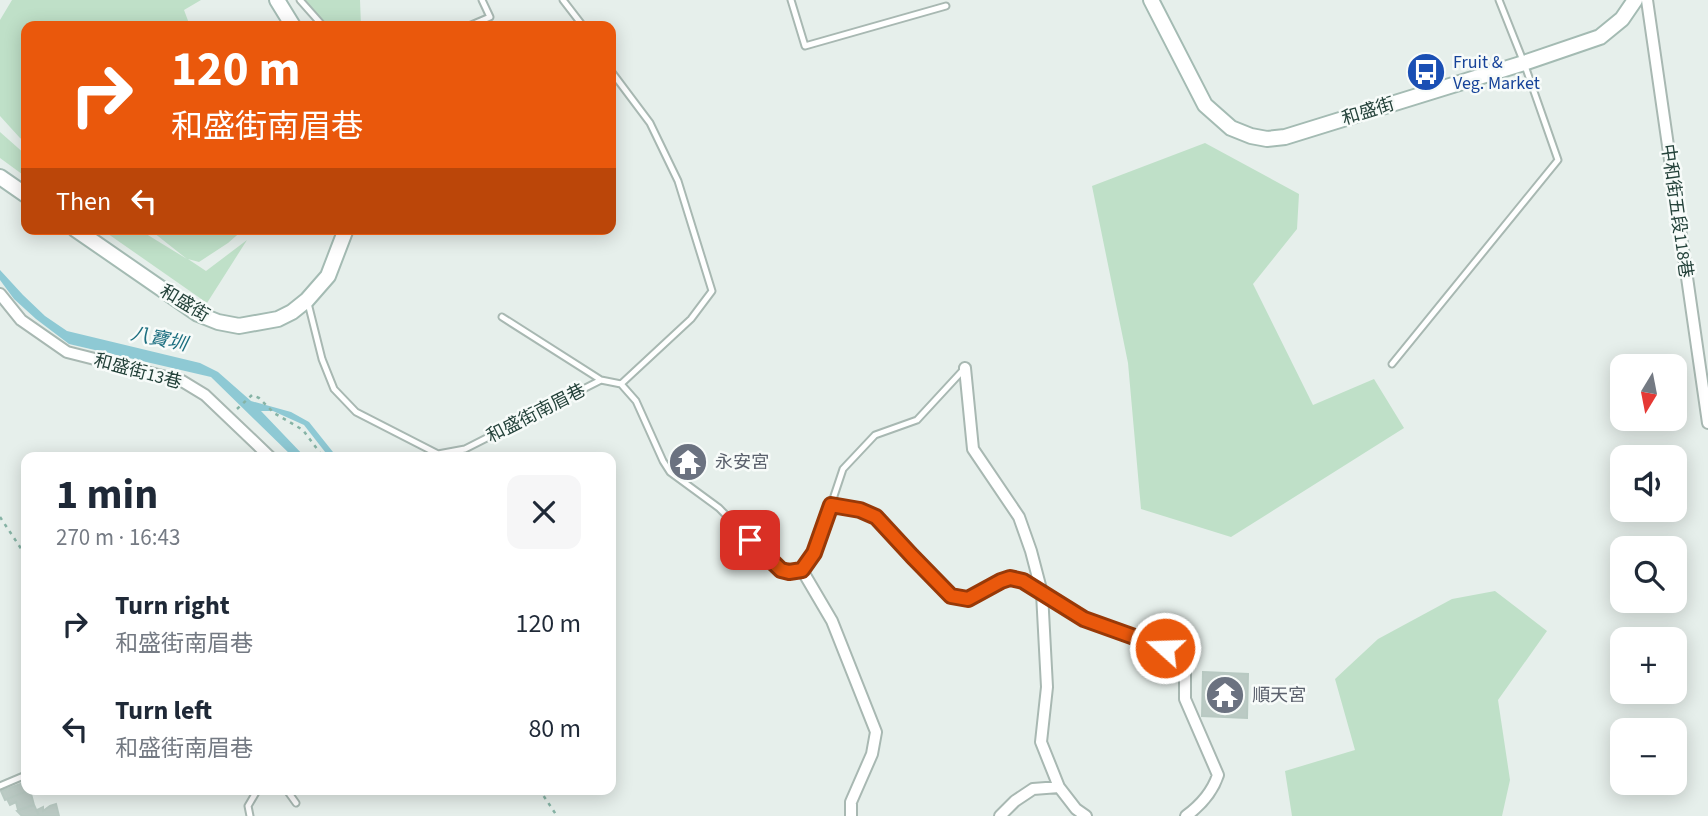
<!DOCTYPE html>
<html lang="en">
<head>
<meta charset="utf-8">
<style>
  body { margin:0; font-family:"Source Sans 3","Noto Sans TC",sans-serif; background:#f6f6f7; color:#1f2937; height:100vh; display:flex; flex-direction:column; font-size:26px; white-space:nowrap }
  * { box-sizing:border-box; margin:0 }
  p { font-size:23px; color:#747a83 }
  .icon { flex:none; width:38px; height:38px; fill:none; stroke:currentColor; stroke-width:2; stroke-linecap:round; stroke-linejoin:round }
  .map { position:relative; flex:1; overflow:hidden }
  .drawer { position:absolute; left:21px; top:452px; width:595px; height:343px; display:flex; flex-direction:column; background:#fff; border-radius:14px; box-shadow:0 4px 18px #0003 }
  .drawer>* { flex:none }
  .top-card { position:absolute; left:21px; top:21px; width:595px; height:214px; border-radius:14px; box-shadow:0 4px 18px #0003; background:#ea580c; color:#fff; overflow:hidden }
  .needle { width:46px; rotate:190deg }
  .fabs { position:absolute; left:1610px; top:354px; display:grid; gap:14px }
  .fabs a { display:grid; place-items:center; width:77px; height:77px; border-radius:14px; background:#fff; box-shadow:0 4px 18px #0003; font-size:35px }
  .pin { position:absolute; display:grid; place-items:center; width:60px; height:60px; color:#fff; margin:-30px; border-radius:14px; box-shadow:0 4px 10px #0006 }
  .me { position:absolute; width:77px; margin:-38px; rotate:290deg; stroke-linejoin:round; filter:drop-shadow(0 0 5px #0008) }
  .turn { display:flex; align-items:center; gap:24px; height:147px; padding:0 35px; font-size:32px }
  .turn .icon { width:91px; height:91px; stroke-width:2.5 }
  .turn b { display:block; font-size:49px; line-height:60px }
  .then { display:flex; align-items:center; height:66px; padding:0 35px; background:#0003; gap:14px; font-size:26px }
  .round { display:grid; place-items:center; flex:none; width:74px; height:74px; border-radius:14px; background:#f6f6f7 }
  .head { display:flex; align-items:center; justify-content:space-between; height:119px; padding:0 35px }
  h1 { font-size:42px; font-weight:700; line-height:52px }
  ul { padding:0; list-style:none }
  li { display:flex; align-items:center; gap:21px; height:105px; padding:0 35px }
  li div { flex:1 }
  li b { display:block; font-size:26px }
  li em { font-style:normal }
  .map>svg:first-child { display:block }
  .green { fill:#bfe0c8 }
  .water { fill:#8ec9d4 }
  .building { fill:#bbcac4; stroke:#b8c9c2; stroke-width:2 }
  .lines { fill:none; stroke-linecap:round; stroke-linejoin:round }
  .service-casing { stroke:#a8b8b2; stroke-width:9 }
  .minor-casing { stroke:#a8b8b2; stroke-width:14 }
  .secondary-casing { stroke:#a4bbb3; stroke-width:18 }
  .path { stroke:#86b3a5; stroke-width:2.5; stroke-dasharray:3.5 5; stroke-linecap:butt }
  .service { stroke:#fff; stroke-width:5 }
  .minor { stroke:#fff; stroke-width:10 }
  .secondary { stroke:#fff; stroke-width:14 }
  .route-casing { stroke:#983908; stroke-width:18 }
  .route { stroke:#ea580c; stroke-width:12 }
  .labels { text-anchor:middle; stroke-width:5; stroke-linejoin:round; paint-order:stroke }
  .transit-label { font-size:18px; fill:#164399; stroke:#f7fbf9; text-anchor:start }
  .street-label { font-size:18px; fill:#24423a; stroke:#f7fbf9 }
  .worship-label { font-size:18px; fill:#5b616d; stroke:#f7fbf9; text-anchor:start }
  .water-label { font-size:19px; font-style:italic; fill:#1c6f80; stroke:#f7fbf9 }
</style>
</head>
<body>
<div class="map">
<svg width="1708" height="816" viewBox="0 0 1708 816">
  <rect width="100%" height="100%" fill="#e6efeb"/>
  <!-- green -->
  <path class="green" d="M12 0H201L184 10 190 26H26V142L20 138 0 116V20Z
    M304 0H360L361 26H325Z
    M0 132 26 155V177L0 158Z
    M1205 143 1299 194 1297 229 1253 284 1313 405 1374 379 1404 428 1231 537 1141 509 1128 363 1092 186Z
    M101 229H138L187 259 149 229H244L228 243 199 262 188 259 206 271 247 240 207 303Z
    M1495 591 1547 631 1498 700 1510 780 1502 816H1292L1285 771 1355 750 1335 679 1378 639 1452 599Z"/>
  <!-- water -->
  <path class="water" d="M0 270 23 295 45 316 67 331 200 363 218 372 251 401 291 412 309 422 337 457H329L304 425 273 411H261L305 457H293L211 377 69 344 36 319 14 299 0 280Z"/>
  <!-- building -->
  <path class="building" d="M697 451 698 473 679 474 678 452Z
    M1203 672 1248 674 1247 718 1202 716Z
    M26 782V789L30 790 5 800 1 791Z
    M30 790 34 805 18 810 16 802 10 805 7 799Z
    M56 804 59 816H39L37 810 43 807V811L50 806Z
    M34 805 39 816H22L17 811Z"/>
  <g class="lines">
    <!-- service casing -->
    <g class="service-casing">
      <path id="service" d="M300 0 323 26
        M563 0 583 26
        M791 0 805 46 946 6
        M469 26 490 17 482 0
        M611 71 650 123 678 181 712 291 691 319 621 384
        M308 303 322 359 334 389 356 412 438 454 465 449 601 380 621 384 636 401 663 461 670 472 719 508 781 571 789 572 802 570 814 553 831 505 860 510 876 517 912 556 952 596 968 599 1001 581 1010 578 1023 581 1084 619 1165 648 1178 655 1185 670
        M502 317 601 380
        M1392 364 1558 160 1524 63 1499 0
        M831 505 843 469 875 435 917 420 965 368
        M0 786 26 775
        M286 789 296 803
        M250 816 248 806 258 789"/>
    </g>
    <!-- minor casing -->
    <g class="minor-casing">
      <path id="minor" d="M1647 0 1708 423
        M0 294 21 320 67 352 182 381 205 395 270 457
        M965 368 973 449 1019 517 1031 551 1042 593 1047 687 1041 742 1059 787 1076 809 1086 816
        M802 570 832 621 876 732 872 754 851 802V816
        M1185 670V699L1218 775C1212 793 1201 805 1186 816
        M1000 816 1015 801 1033 789 1059 787"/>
    </g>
    <!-- secondary casing -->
    <g class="secondary-casing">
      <path id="secondary" d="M277 0 293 26
        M1151 0 1205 105 1231 128 1251 136 1267 139 1285 137 1524 63 1600 37 1622 19 1635 0
        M0 177 26 195
        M75 229 198 314 218 322 239 326 278 319 292 312 307 300 328 276 346 229"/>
    </g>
    <!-- path -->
    <path class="path" d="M237 409 252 395 259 398 274 413 303 430 323 457
      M0 517 26 556
      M539 789 557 816"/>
    <!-- service -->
    <use href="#service" class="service"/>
    <!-- minor -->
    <use href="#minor" class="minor"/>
    <!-- secondary -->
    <use href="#secondary" class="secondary"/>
  </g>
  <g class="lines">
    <!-- route casing -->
    <g class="route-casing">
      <path id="route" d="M750 540 781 570 789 572 802 570 814 553 831 505 860 510 876 517 912 556 951 596 968 599 1001 581 1010 578 1023 581 1084 619 1165 648"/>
    </g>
    <!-- route -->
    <use href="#route" class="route"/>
  </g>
  <!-- icons -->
  <defs>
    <g id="bus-disc" transform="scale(2.0125)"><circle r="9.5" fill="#1a4fb4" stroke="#f7fbf9"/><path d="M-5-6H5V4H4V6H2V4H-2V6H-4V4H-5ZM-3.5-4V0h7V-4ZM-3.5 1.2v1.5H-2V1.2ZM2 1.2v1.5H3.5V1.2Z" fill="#fff"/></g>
    <g id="temple-disc" transform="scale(2.0125)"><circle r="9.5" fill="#6b7280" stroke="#f7fbf9"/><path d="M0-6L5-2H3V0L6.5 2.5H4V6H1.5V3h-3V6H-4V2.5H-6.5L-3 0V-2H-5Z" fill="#fff"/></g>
  </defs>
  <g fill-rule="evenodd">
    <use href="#bus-disc" x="1426" y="72"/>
    <use href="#temple-disc" x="688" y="462"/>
    <use href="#temple-disc" x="1225" y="695"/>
  </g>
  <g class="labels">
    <!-- transit labels -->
    <g class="transit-label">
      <text x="1453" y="68">Fruit &amp;<tspan x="1453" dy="21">Veg. Market</tspan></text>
    </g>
    <!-- street labels -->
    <g class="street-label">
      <text transform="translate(1368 111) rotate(-17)" y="6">和盛街</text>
      <text transform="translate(1677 211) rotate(82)" y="6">中和街五段118巷</text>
      <text transform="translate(185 303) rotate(31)" y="6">和盛街</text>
      <text transform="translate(138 371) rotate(15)" y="6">和盛街13巷</text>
      <text transform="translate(536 413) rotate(-27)" y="6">和盛街南眉巷</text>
    </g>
    <!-- worship labels -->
    <g class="worship-label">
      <text x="715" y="468">永安宮</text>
      <text x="1252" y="701">順天宮</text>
    </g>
    <!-- water labels -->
    <g class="water-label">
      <text transform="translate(159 338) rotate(12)" y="7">八寶圳</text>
    </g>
  </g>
</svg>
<div class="fabs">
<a><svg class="needle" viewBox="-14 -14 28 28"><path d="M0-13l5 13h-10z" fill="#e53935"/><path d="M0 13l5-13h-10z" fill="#747a83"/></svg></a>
<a><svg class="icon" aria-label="sound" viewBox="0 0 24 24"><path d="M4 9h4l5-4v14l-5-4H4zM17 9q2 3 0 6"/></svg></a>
<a><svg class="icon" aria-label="search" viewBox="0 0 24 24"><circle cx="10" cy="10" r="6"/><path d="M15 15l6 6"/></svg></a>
<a>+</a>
<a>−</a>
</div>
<div class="pin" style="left:750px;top:540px;background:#d93025"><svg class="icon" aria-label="arrive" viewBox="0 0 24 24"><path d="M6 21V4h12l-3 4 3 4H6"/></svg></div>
<svg class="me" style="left:1165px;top:648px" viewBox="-20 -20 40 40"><circle r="17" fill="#ea580c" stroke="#fff" stroke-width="3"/><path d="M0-11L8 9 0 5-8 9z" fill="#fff"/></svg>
<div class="top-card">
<div class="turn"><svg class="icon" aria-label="right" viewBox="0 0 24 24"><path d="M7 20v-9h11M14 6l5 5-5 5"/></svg><div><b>120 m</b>和盛街南眉巷</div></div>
<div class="then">Then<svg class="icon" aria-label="left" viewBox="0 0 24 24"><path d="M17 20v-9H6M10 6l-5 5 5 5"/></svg></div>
</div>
<section class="drawer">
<div class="head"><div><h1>1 min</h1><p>270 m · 16:43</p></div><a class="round"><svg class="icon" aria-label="close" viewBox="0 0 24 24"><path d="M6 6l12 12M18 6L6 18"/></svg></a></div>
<ul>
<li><svg class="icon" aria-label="right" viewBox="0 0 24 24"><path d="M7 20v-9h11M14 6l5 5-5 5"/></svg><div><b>Turn right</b><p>和盛街南眉巷</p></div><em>120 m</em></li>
<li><svg class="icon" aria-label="left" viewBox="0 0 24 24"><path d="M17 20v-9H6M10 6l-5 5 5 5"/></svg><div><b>Turn left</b><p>和盛街南眉巷</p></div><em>80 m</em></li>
</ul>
</section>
</div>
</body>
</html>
